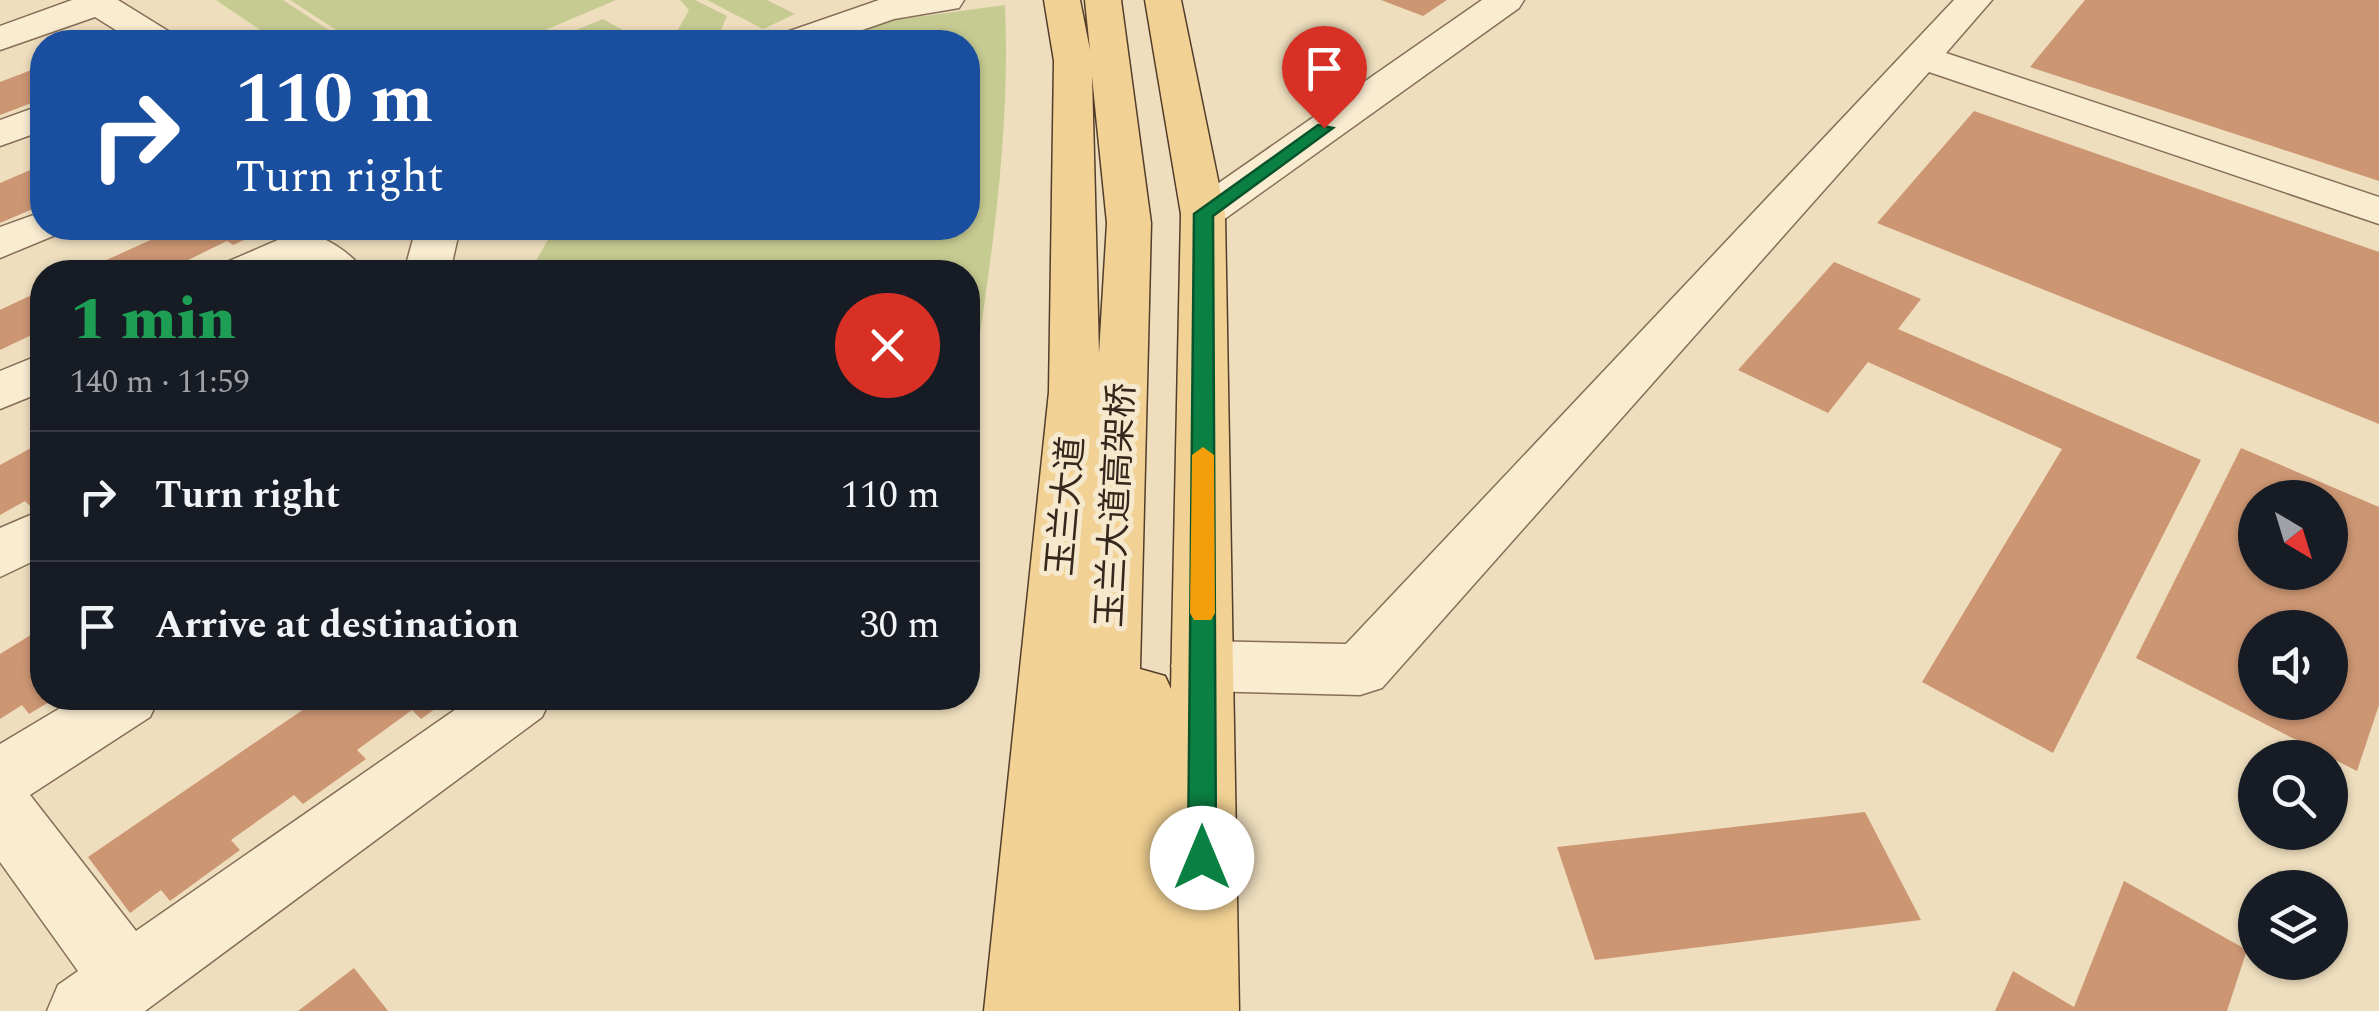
<!DOCTYPE html>
<html lang="en">
<head>
<meta charset="utf-8">
<style>
  body { margin:0; font-family:Spectral,"Noto Sans SC",serif; background:#242831; color:#f1f3f6; height:100vh; display:flex; flex-direction:column; font-size:38px; white-space:nowrap }
  * { box-sizing:border-box; margin:0 }
  p { font-size:32px; color:#9ea1a6 }
  .icon { flex:none; width:55px; height:55px; fill:none; stroke:currentColor; stroke-width:2; stroke-linecap:round; stroke-linejoin:round }
  .map { position:relative; flex:1; overflow:hidden }
  .drawer { position:absolute; left:30px; top:260px; width:950px; height:450px; display:flex; flex-direction:column; background:#171b24; border-radius:40px; box-shadow:0 2px 8px #0004 }
  .drawer>* { flex:none }
  .guide { position:absolute; left:30px; top:30px; width:950px; height:210px; border-radius:40px; box-shadow:0 2px 8px #0004; background:#1a4fa0; color:#fff; overflow:hidden }
  .needle { width:65px; rotate:142deg }
  .tools { position:absolute; left:2238px; top:480px; display:grid; gap:20px }
  .tools a { display:grid; place-items:center; width:110px; height:110px; border-radius:50%; background:#171b24; box-shadow:0 2px 8px #0004; font-size:50px }
  .pin { position:absolute; display:grid; place-items:center; width:85px; height:85px; color:#fff; margin:-102px -42px; border-radius:50% 50% 50% 0; rotate:-45deg; box-shadow:0 0 10px #0007 }
  .pin .icon { rotate:45deg }
  .me { position:absolute; width:110px; margin:-55px; rotate:0deg; stroke-linejoin:round; filter:drop-shadow(0 0 8px #0008) }
  .turn { display:flex; align-items:center; gap:35px; height:210px; padding:0 40px; font-size:45px }
  .turn .icon { width:130px; height:130px; stroke-width:2.5 }
  .turn b { display:block; font-size:70px; line-height:85px }
  .round { display:grid; place-items:center; flex:none; width:105px; height:105px; border-radius:52px; background:#242831 }
  .head { display:flex; align-items:center; justify-content:space-between; height:170px; padding:0 40px }
  h1 { font-size:60px; font-weight:800; line-height:75px; color:#1e9e55 }
  ul { padding:0; list-style:none }
  li { display:flex; align-items:center; gap:30px; height:130px; padding:0 40px; border-top:2px solid #363941 }
  li div { flex:1 }
  li b { display:block; font-size:38px }
  li em { font-style:normal }
  .map>svg:first-child { display:block }
  .green { fill:#c6cb92 }
  .building { fill:#cc9673; fill-rule:evenodd }
  .lines { fill:none; stroke-linecap:round; stroke-linejoin:round }
  .minor-casing { stroke:#866e57; stroke-width:3 }
  .major-casing { stroke:#533d2b; stroke-width:3 }
  .minor { fill:#f9ecd1; fill-rule:evenodd }
  .major { fill:#f2d294; fill-rule:evenodd }
  .route { fill:#0b8043; stroke:#07532c; stroke-width:2.5 }
  .slow { fill:#f59e0b }
  .labels { text-anchor:middle; stroke-width:10; stroke-linejoin:round; paint-order:stroke }
  .street-label { font-size:35px; fill:#35271b; stroke:#f5e8cd }
</style>
</head>
<body>
<div class="map">
<svg width="2379" height="1011" viewBox="0 0 2379 1011">
  <rect width="100%" height="100%" fill="#eedebe"/>
  <!-- green -->
  <path class="green" d="M216 0H283L347 42H278Z
    M290 0H616L517 42H355Z
    M680 0H695L727 16 716 42H671L689 10Z
    M707 0H767L795 14 763 29Z
    M1005 5C1011 140 989 277 968 410V272H505L535 262 555 228H968V42H843L887 21Z
    M603 19 628 33 606 42H547Z"/>
  <!-- building -->
  <path class="building" d="M1381 0H1447L1423 16Z
    M2085 0H2379V181L2030 67Z
    M42 66V99L0 115V82Z
    M1974 111 2379 252V424L1877 223Z
    M42 165V205L0 223V183Z
    M177 228H270L233 245 227 241 184 262 189 266 177 272H80Z
    M1834 262 1921 299 1898 329 2201 460 2053 753 1922 682 2062 449 1868 362 1828 413 1738 370Z
    M42 290V336L38 332 0 350V310Z
    M42 442V502L32 508 25 501 0 515V465Z
    M2241 448 2379 507V705L2357 771 2136 658ZM2255 498H2330V572H2255ZM2255 628H2330V702H2255Z
    M42 628V698H56L29 714 22 705 0 719V654Z
    M320 698H450L421 719 412 710 357 750 366 759 303 804 294 795 231 840 240 850 170 901 161 890 130 913 88 857Z
    M1865 812 1921 920 1595 960 1557 847Z
    M2124 881 2247 950 2227 1011H1995L2013 971 2074 1007Z
    M354 968 388 1011H298Z"/>
  <g class="lines">
    <!-- minor casing -->
    <g class="minor-casing">
      <path id="minor" d="M72 0H118L173 34 179 42H135L95 17 0 50V26Z
        M879 0H964L959 8 894 19 828 42H775L781 34Z
        M1482 0H1524L1519 8 1219 223 1203 227 1187 223 1181 214 1187 205Z
        M1954 0H1992L1946 53 2379 197V224L1929 72 1382 688 1360 695 1202 691 1180 684 1171 666 1180 648 1202 641 1346 644Z
        M42 105V131L0 146V120Z
        M42 212V228H62L58 234 0 258V227Z
        M416 228H460L450 272H404Z
        M301 230C323 236 352 252 364 272H311L298 263 279 272H220L227 262Z
        M42 354V392L0 409V371Z
        M42 510V557L0 577V528Z
        M77 698H159L150 717 30 795 136 931 472 698H551L542 717 145 1011H47L58 985 78 971 0 862V744Z"/>
    </g>
    <!-- major casing -->
    <g class="major-casing">
      <path id="major" d="M1044 0H1080L1090 50 1085 0H1121L1151 223 1140 669 1165 676 1171 689 1181 214 1145 0H1181L1225 214 1239 1011H984L1049 392 1054 61ZM1092 76 1107 223 1099 354Z"/>
    </g>
    <!-- minor -->
    <use href="#minor" class="minor"/>
    <!-- major -->
    <use href="#major" class="major"/>
  </g>
  <!-- route -->
  <path class="route" d="M1318 125 1333 128 1213 216 1216 858 1212 867 1202 871 1192 867 1188 858 1194 214Z"/>
  <!-- slow -->
  <path class="slow" d="M1203 447 1214 455 1215 613 1211 620H1194L1190 613 1192 455Z"/>
  <g class="labels">
    <!-- street labels -->
    <g class="street-label">
      <text transform="translate(1115 505) rotate(-87)" y="12">玉兰大道高架桥</text>
      <text transform="translate(1065 506) rotate(-85)" y="12">玉兰大道</text>
    </g>
  </g>
</svg>
<div class="tools">
<a><svg class="needle" viewBox="-14 -14 28 28"><path d="M0-13l5 13h-10z" fill="#e53935"/><path d="M0 13l5-13h-10z" fill="#9ea1a6"/></svg></a>
<a><svg class="icon" aria-label="sound" viewBox="0 0 24 24"><path d="M4 9h4l5-4v14l-5-4H4zM17 9q2 3 0 6"/></svg></a>
<a><svg class="icon" aria-label="search" viewBox="0 0 24 24"><circle cx="10" cy="10" r="6"/><path d="M15 15l6 6"/></svg></a>
<a><svg class="icon" aria-label="layers" viewBox="0 0 24 24"><path d="M12 4l9 5-9 5-9-5zM3 14l9 5 9-5"/></svg></a>
</div>
<div class="pin" style="left:1324px;top:128px;background:#d93025"><svg class="icon" aria-label="arrive" viewBox="0 0 24 24"><path d="M6 21V4h12l-3 4 3 4H6"/></svg></div>
<svg class="me" style="left:1202px;top:858px" viewBox="-20 -20 40 40"><circle r="19" fill="#fff"/><path d="M0-13L10 11 0 6-10 11z" fill="#0b8043"/></svg>
<div class="guide">
<div class="turn"><svg class="icon" aria-label="right" viewBox="0 0 24 24"><path d="M7 20v-9h11M14 6l5 5-5 5"/></svg><div><b>110 m</b>Turn right</div></div>
</div>
<section class="drawer">
<div class="head"><div><h1>1 min</h1><p>140 m · 11:59</p></div><a class="round" style="background:#d93025;color:#fff"><svg class="icon" aria-label="close" viewBox="0 0 24 24"><path d="M6 6l12 12M18 6L6 18"/></svg></a></div>
<ul>
<li><svg class="icon" aria-label="right" viewBox="0 0 24 24"><path d="M7 20v-9h11M14 6l5 5-5 5"/></svg><div><b>Turn right</b></div><em>110 m</em></li>
<li><svg class="icon" aria-label="arrive" viewBox="0 0 24 24"><path d="M6 21V4h12l-3 4 3 4H6"/></svg><div><b>Arrive at destination</b></div><em>30 m</em></li>
</ul>
</section>
</div>
</body>
</html>
